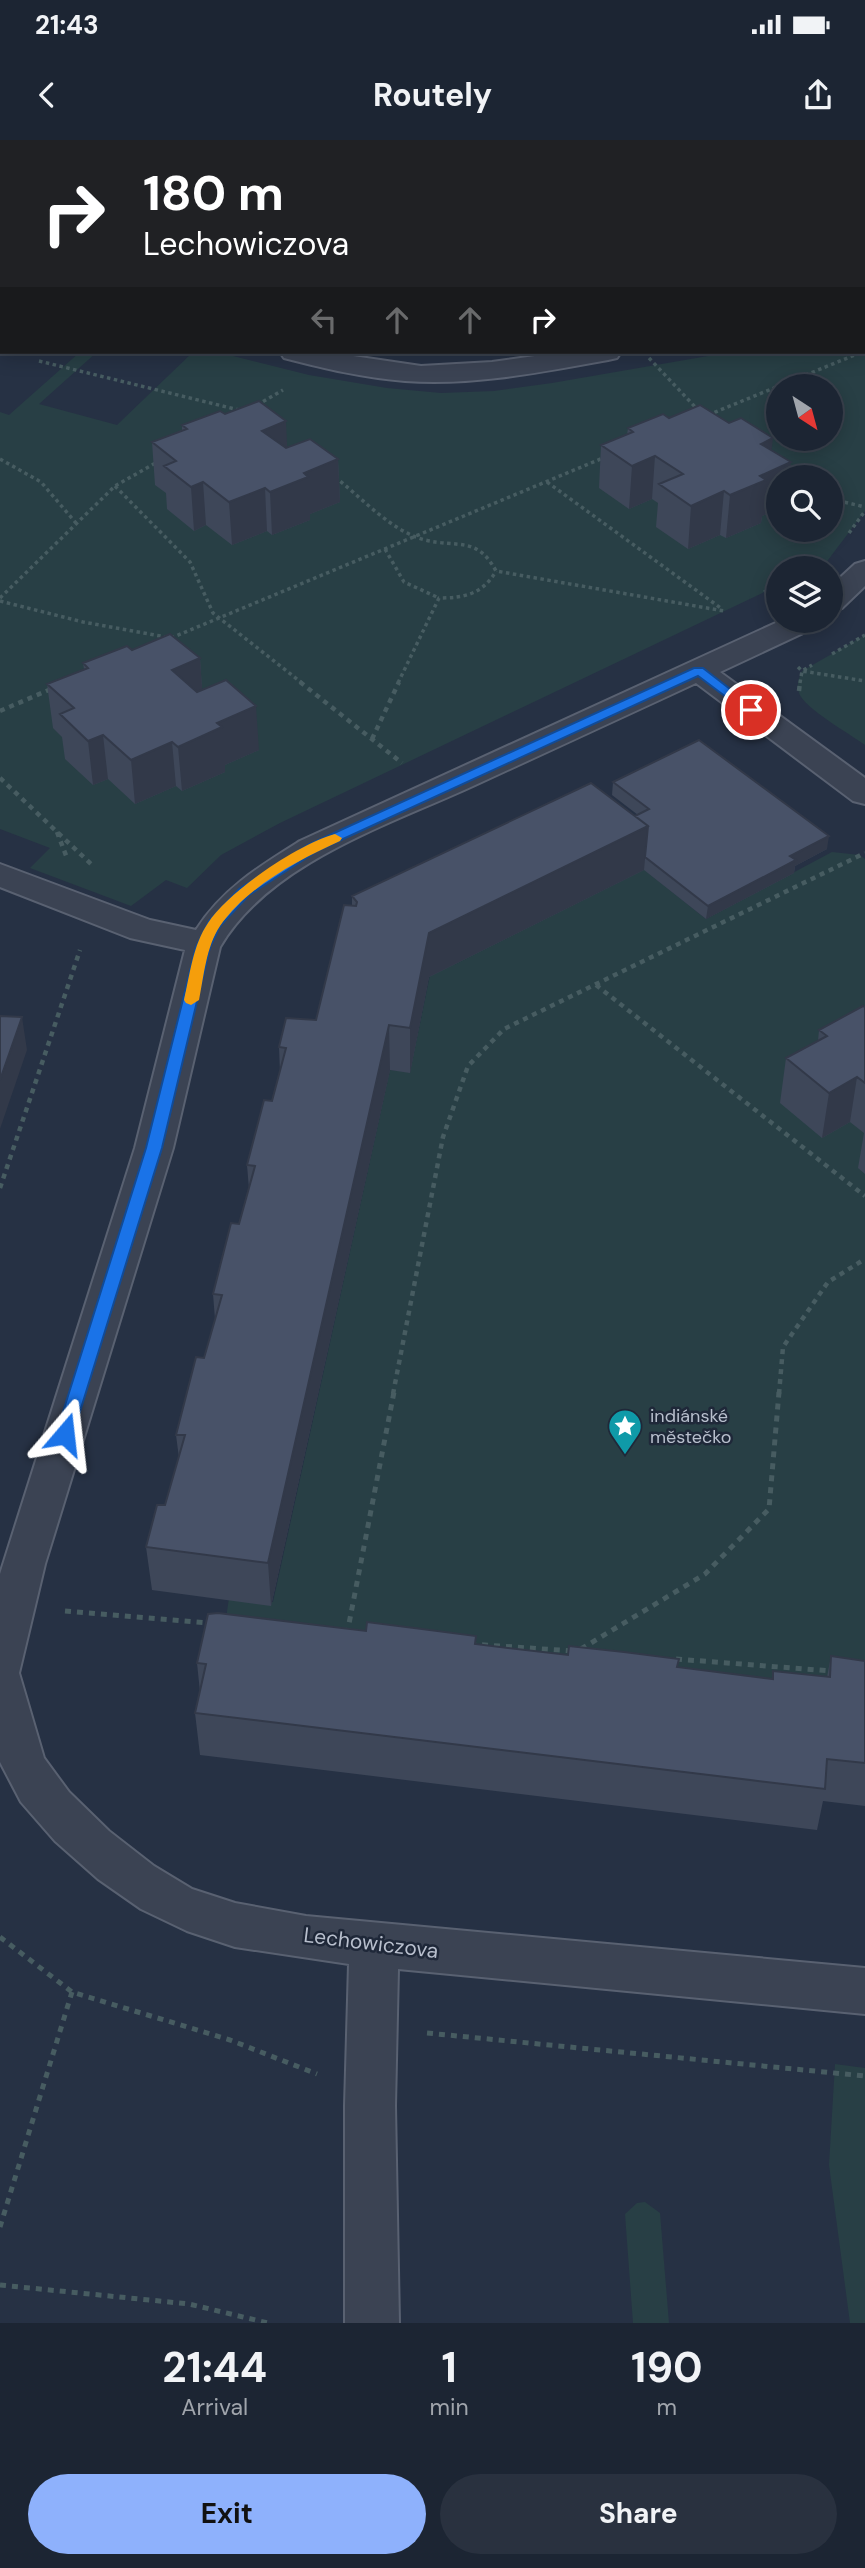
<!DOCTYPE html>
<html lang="en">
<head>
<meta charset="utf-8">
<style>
  body { margin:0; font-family:"DM Sans",sans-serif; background:#29313f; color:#f1f3f6; height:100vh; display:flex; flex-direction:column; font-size:26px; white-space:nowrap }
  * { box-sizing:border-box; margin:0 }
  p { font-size:23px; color:#a0a5ac }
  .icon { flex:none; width:38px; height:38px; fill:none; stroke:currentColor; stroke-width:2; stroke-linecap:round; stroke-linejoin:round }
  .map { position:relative; height:2183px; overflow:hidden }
  .side { display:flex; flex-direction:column; background:#1c2533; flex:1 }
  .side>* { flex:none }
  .guide { position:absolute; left:0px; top:0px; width:866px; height:214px; box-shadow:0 4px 18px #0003,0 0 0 2px #3a424e; background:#202124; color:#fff; overflow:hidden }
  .needle { width:46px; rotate:144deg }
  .buttons { position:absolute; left:766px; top:234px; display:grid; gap:14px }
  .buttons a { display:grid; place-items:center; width:77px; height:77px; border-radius:50%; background:#1c2533; box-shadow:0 4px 18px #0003,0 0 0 2px #3a424e; font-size:35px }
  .pin { position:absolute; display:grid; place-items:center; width:60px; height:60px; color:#fff; margin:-30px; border:4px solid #fff; border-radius:50%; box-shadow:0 2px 7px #0007 }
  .me { position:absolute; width:77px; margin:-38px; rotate:17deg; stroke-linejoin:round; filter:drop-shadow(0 0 5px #0008) }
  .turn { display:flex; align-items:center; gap:24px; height:147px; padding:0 28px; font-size:32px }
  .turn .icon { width:91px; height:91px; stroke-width:2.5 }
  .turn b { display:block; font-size:49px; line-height:60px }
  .lanes { display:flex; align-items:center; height:66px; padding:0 28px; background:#0003; justify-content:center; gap:35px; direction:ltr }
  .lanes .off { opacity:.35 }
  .eta { display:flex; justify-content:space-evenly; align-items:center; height:119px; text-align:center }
  .eta b { font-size:42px; font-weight:700; line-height:49px }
  .button { display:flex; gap:14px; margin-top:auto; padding:14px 28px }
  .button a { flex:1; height:80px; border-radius:42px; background:#8eb1fc; color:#111; font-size:28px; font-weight:700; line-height:80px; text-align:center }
  .button a+a { background:#29313f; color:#f1f3f6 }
  .status { display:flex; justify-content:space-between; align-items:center; height:49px; padding:0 35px; background:#1c2533; direction:ltr }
  .status svg { height:19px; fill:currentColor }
  header { display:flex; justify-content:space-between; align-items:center; height:91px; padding:0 28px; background:#1c2533; font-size:32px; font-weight:700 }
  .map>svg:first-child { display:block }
  .green { fill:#283f45; fill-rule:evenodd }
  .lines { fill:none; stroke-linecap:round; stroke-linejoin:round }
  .minor-casing { stroke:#596171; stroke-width:4 }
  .path-far2 { stroke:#475c61; stroke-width:3.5; stroke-dasharray:3.5 3.5; stroke-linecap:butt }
  .path-far1 { stroke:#475c61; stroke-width:4.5; stroke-dasharray:5 5; stroke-linecap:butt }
  .path { stroke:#475c61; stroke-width:5; stroke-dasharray:6 6; stroke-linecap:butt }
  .minor { fill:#3b4353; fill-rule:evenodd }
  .wall { fill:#3e4759 }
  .shaded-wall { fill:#323949 }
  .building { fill:#485268; stroke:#323949; stroke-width:2 }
  .route { fill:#1a73e8; stroke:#114b97; stroke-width:2 }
  .slow { fill:#f59e0b }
  .labels { text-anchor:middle; stroke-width:5; stroke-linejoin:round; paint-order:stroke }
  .poi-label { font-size:18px; fill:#b8bfcd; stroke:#1f2839; text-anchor:start }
  .near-street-label { font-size:21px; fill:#b8bfcd; stroke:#1f2839 }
</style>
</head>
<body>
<div class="status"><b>21:43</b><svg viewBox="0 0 49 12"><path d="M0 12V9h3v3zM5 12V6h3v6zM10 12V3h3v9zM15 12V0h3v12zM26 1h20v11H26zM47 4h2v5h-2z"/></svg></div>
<header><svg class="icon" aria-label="back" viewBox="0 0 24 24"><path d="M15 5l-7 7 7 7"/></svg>Routely<svg class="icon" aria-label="share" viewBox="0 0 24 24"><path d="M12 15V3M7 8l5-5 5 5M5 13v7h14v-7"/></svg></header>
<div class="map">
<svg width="865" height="2183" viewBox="0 0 865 2183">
  <rect width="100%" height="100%" fill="#263144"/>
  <!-- green -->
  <path class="green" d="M0 0H455L456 2H2V11Z
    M865 205V371L825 424 815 429H779V445L280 683 221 715 187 748 166 740 131 766 30 728 50 708 0 689V272L9 275 80 212H97L39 264 117 285 193 212H217L309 235 387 248 441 253 494 251 552 243 731 212H864ZM779 247H831V299H779ZM779 338H831V390H779Z
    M865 495V605C850 594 804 568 799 553 796 545 799 538 802 531Z
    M832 712 860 715 865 719V1563L221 1512 229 1458 273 1462 390 930 410 932 430 835 642 728 706 779Z
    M835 1924 865 1928V2183H850L829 2025Z
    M645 2062 660 2073 669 2183H633L625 2074 637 2063Z"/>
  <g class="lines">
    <!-- minor casing -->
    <g class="minor-casing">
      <path id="minor" d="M716 0H740L741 2H717Z
        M0 126 2 127V143L0 142Z
        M864 145 865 146V162H864Z
        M280 212H326L421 226 492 222 563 212H621L617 218 608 220C542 232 473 246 405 241 364 238 323 228 284 218Z
        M865 421V446L842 468 831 471V446L855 424Z
        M780 481H820L816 487 720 532 865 638V664L853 661 696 543C621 578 547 612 473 646 388 685 269 723 220 807L173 1008 45 1424 19 1533 44 1618 69 1652 109 1691 154 1726 192 1749 235 1763 306 1776 865 1828V1874L398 1829 395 1966 399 2183H345V1966L349 1824 235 1807 187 1791 141 1769 98 1739 55 1701 21 1662 0 1622V1434L135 1008 185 810 130 798 0 747V724L150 780 196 790C222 749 260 726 300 701Z"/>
    </g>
    <!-- path-far2 -->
    <path class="path-far2" d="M155 2 158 0
      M327 2 329 0
      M675 2 686 0
      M649 218 698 270
      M39 221 243 271
      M257 265 283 250
      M708 275 862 212
      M0 319 41 342 76 383
      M786 330 797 338
      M335 337C362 358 391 391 425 400 458 408 477 396 496 431L724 471
      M547 342 722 469
      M115 346 190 422 213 473 302 543
      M831 359 865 367
      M849 393 865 371
      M385 409 404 442 439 458
      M764 452 779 445
      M0 458 115 346 159 321
      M0 461 83 482 166 497
      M171 498 603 318
      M832 514 865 495
      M798 527 802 531 865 541
      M398 543 439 458C464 458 483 454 496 431
      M800 543 802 531 812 525"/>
    <!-- path-far1 -->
    <path class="path-far1" d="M300 542 402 623
      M799 551 800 542
      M0 571 51 549
      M372 599 399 542
      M0 638 91 724
      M57 692 67 718
      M596 845 865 1056
      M0 1048 80 810
      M393 1254 443 997 468 926 504 889 865 713
      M779 1254 783 1207 828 1142 865 1119"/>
    <!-- path -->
    <path class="path" d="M65 1471 209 1483
      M347 1494 394 1252
      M470 1504 573 1511
      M581 1509 705 1434 769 1369 779 1252
      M676 1519 831 1531
      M0 1797 72 1852 230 1900 317 1934
      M427 1893 865 1936
      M0 2087 72 1852
      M0 2145 189 2164 268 2183"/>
    <!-- minor -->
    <use href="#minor" class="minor"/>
  </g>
  <!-- wall -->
  <path class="wall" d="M525 0H606L608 2H527Z
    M0 10H2V78L0 77Z
    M225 274 287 308 338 319 340 362 310 374V380L272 395 267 391 232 405 206 385 194 391 167 369 166 353 155 345 152 302 182 290V285Z
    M669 278 772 310 779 338V369L762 376 761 383 726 398 720 395 688 409 656 387 658 363 652 359 629 369 599 348 601 305 627 295 628 288Z
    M132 510 200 518 202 550 259 610 225 625V632L182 651 176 646 135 664 108 639 93 645 65 619 62 597 53 588 47 544 84 529 83 523Z
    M613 642 827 709 795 726 794 733 706 779 644 730 429 837 410 933 390 930 271 1466 152 1450 146 1407 165 1365 179 1318 176 1295 204 1218 215 1179 213 1154 239 1084 249 1049 247 1025 272 961 280 932 279 907 316 880 352 766V756L638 675 612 655Z
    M865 867V1034L858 1028 864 993 850 982 822 998 780 963 786 918 818 901 819 890Z
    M366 1491 476 1496 475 1504 772 1539 773 1531 827 1537 831 1516 865 1521V1666L823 1661 817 1690 200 1615 195 1573 200 1552 197 1523Z"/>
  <!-- shaded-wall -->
  <path class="shaded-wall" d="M286 281 288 324 262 291Z
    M773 298 769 332 791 322 790 338H779V369L762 376 761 383 726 398 730 355 761 304Z
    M655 316 652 359 629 369 632 326Z
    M338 319 340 362 310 374V380L272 395 270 352 304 333Z
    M203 342 206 385 194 391 191 347Z
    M265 348 267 391 232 405 229 362Z
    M724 351 720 395 688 409 691 366Z
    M200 518 203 563 172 530Z
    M256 566 259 610 225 625V632L182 651 178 607 217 583Z
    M103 595 108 639 93 645 88 601Z
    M172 602 176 646 135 664 131 620Z
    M648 686 644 730 429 837 410 933V888L429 793Z
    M829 696 827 709 795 726 794 733 706 779 708 766 790 716Z
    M22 877 27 910 0 989V940Z
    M389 885 390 930 271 1466 268 1423Z
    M857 937 850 982 822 998 829 953Z"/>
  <!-- building -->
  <path class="building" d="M538 0H606L608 2H540Z
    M0 10H2V45L0 44Z
    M259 261 286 281 262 291 286 308 310 299 338 319 304 333 308 337 270 352 265 348 229 362 203 342 191 347 164 326 176 321 152 302 187 289 182 285 220 271 225 274Z
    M700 265 729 283 741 278 773 298 761 304 791 322 760 336 766 340 730 355 724 351 691 366 659 344 683 334 655 316 632 326 601 305 633 292 628 288 663 274 669 278Z
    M170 494 200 518 172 530 197 552 226 540 256 566 217 583 222 587 178 607 172 602 131 620 103 595 88 601 60 574 74 568 47 544 88 528 83 523 127 506 132 510Z
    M699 600 829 696 790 716 796 720 708 766 645 717 648 686 635 676 649 669 613 642Z
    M591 643 648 686 429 793 410 888 389 885 268 1423 146 1407 157 1365H165L185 1295H176L196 1217 204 1218 222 1155 213 1154 231 1083 239 1084 255 1026 247 1025 264 960 272 961 286 908 279 907 286 878 316 880 344 765 356 766 357 762 352 756Z
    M863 866 865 867V943L857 937 829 953 786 918 827 896 819 890Z
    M0 876 22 877 0 940Z
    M218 1473 366 1491 367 1482 422 1489 476 1496 475 1504 568 1515 569 1506 624 1512 679 1519 677 1527 773 1539V1531L830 1537 831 1516 865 1521V1623L827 1619 825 1649 195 1573 206 1524 197 1523 208 1474Z"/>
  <!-- route -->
  <path class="route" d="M694 528H703L757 570 746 572 698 536 317 711 249 755 220 786 210 807 162 1008 73 1294 71 1299H59L56 1294 146 1008 196 807 209 781 239 749 308 705Z"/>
  <!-- slow -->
  <path class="slow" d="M335 694 342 698 340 701C298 720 247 747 220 786 206 807 204 836 199 860L191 865 186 863 184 860C190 834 193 805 208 783 229 751 298 704 335 694Z"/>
  <!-- icons -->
  <defs>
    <g id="sight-pin" transform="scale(1.75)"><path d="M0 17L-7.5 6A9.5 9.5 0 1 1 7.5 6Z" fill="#0f9aa8" stroke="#1f2839"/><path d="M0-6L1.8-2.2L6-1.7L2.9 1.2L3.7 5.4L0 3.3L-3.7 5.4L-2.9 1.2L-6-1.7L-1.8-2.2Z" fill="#fff"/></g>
  </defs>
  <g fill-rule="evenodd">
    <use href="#sight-pin" x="625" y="1286"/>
  </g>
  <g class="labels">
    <!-- poi labels -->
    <g class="poi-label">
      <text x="650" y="1282">indiánské<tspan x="650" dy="21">městečko</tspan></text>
    </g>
    <!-- near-street labels -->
    <g class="near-street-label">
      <text transform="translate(371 1803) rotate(7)" y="7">Lechowiczova</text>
    </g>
  </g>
</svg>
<div class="buttons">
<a><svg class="needle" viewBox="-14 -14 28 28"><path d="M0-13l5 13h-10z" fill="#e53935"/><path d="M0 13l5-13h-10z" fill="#a0a5ac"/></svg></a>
<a><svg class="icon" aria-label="search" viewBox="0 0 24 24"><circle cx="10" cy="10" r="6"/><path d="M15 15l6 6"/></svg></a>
<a><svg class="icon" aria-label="layers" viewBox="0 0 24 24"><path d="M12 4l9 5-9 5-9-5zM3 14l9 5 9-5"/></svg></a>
</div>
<div class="pin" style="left:751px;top:570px;background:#d93025"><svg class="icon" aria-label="arrive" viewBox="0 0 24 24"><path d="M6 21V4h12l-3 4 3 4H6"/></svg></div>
<svg class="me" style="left:65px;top:1294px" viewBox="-20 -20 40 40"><path d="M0-17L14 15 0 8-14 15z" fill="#1a73e8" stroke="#fff" stroke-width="4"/></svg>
<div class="guide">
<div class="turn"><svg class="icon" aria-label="right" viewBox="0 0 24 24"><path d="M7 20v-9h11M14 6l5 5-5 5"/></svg><div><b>180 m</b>Lechowiczova</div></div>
<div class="lanes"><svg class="icon off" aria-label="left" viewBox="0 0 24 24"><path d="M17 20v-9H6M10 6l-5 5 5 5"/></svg><svg class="icon off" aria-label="ahead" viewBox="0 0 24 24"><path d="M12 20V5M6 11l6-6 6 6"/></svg><svg class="icon off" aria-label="ahead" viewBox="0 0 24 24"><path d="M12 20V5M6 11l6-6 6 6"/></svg><svg class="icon" aria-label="right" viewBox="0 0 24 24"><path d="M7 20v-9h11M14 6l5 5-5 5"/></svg></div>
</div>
</div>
<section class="side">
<div class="eta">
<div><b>21:44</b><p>Arrival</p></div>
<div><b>1</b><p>min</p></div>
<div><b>190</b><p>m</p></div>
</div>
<div class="button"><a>Exit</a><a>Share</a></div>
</section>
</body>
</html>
